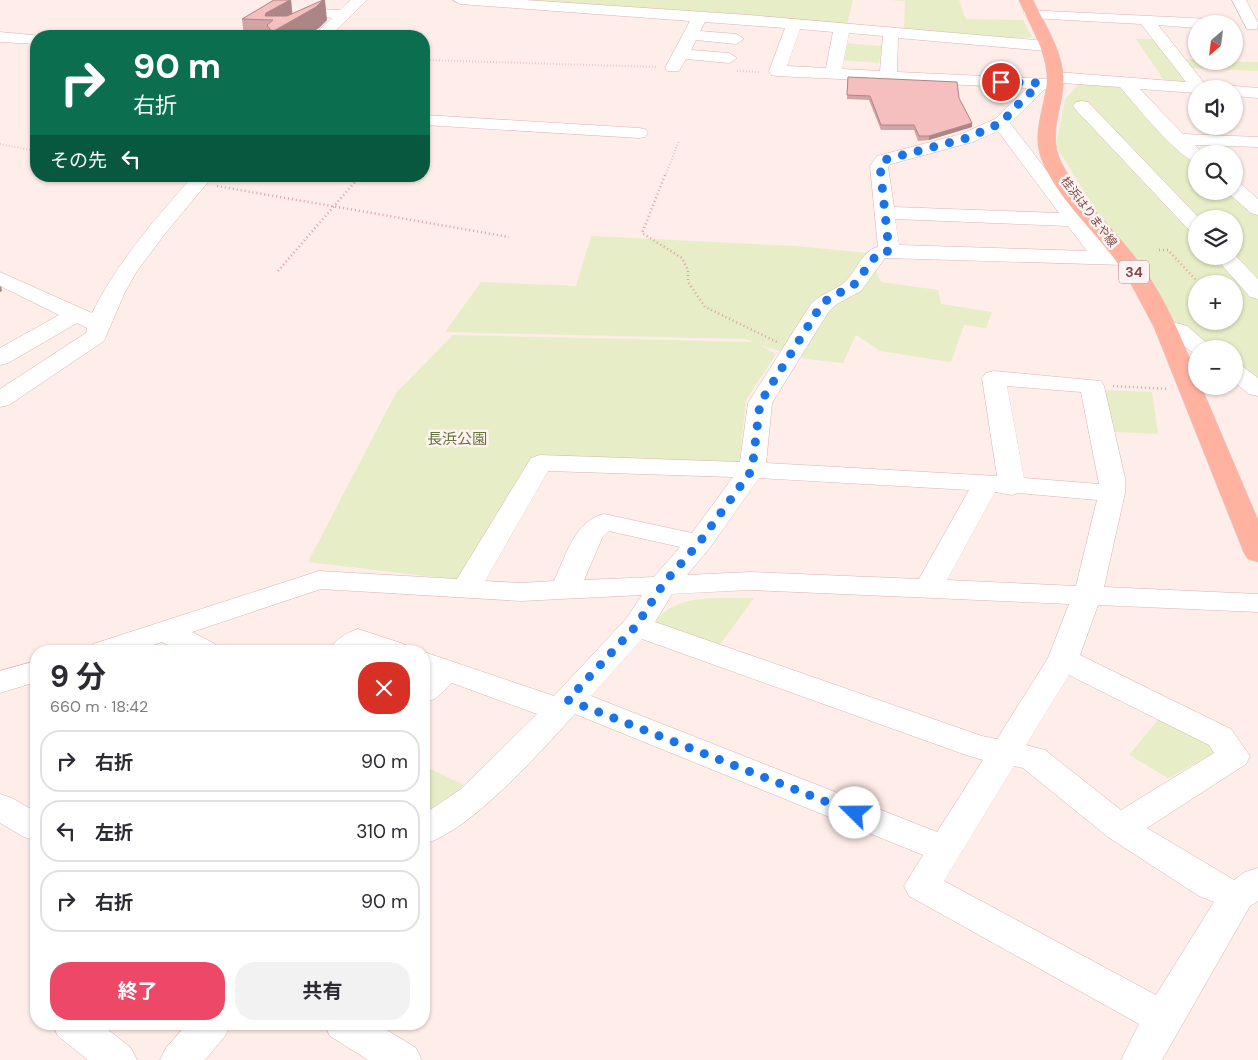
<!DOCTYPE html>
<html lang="ja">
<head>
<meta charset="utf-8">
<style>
  body { margin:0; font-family:"DM Sans","Noto Sans JP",sans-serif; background:#f2f2f3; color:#2b2b33; height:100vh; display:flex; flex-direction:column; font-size:19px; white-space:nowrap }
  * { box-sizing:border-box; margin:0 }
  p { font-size:16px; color:#7c7c81 }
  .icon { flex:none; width:28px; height:28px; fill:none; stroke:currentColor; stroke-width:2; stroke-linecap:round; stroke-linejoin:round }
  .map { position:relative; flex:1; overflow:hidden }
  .drawer { position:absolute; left:30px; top:645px; width:400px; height:385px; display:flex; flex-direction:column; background:#fff; border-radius:20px; box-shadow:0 1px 4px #0004 }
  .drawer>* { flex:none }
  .hud { position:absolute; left:30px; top:30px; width:400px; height:152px; border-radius:20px; box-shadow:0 1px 4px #0004; background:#0b6e4f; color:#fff; overflow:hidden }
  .needle { width:32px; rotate:208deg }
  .fabs { position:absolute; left:1188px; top:15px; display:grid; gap:10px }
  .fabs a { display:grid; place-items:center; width:55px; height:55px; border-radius:50%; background:#fff; box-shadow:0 1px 4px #0004; font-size:25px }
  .pin { position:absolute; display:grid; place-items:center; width:42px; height:42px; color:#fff; margin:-21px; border:2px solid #fff; border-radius:50%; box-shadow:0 1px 5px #0007 }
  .me { position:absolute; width:55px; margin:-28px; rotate:292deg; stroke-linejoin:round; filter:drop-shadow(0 0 4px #0008) }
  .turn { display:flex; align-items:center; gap:18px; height:105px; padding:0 20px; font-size:22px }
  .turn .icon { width:65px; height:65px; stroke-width:2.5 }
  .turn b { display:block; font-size:35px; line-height:42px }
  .then { display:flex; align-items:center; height:48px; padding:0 20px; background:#0003; gap:10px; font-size:19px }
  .round { display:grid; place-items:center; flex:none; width:52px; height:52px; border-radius:20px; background:#f2f2f3 }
  .overview { display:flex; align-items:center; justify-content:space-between; height:85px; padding:0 20px }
  h1 { font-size:30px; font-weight:700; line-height:38px }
  .action { display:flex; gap:10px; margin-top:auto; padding:10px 20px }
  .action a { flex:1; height:58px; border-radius:20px; background:#ee4869; color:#fff; font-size:20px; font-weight:700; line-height:58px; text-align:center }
  .action a+a { background:#f2f2f3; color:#2b2b33 }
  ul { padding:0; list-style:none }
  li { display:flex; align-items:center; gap:15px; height:62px; margin:0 10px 8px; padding:0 10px; border:2px solid #e1e1e2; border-radius:20px }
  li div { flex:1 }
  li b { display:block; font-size:19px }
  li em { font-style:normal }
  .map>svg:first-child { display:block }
  .green { fill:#e7edc6; fill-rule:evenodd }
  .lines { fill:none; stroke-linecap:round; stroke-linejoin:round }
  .minor-casing { stroke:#d6b4b3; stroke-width:1 }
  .major-casing { stroke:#dacccd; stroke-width:1 }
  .path-far1 { stroke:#dba1a3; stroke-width:2; stroke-dasharray:0.5 2.5; stroke-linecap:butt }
  .path { stroke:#dba1a3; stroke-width:2.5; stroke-dasharray:1 3; stroke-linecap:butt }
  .minor { fill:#fff; fill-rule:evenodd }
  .major { fill:#ffb29f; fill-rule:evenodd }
  .wall { fill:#d3a4a5 }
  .shaded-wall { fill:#ac8686 }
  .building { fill:#f5bfc0; stroke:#ac8686 }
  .route { stroke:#1a73e8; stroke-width:9; stroke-dasharray:0 16.2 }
  .labels { text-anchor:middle; stroke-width:5; stroke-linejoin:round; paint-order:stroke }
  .far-street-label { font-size:12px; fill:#7b4a4d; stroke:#fff3f1 }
  .shield { fill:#fff3f1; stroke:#a37d7e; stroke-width:1 }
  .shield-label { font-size:14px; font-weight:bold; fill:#7b4a4d }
  .park-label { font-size:15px; fill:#65753b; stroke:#fff3f1 }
</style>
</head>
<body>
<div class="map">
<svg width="1258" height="1060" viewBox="0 0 1258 1060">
  <rect width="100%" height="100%" fill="#feede9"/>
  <!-- green -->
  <path class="green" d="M509 0H853L847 25Z
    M890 0H959L966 19 1023 20 1032 37 1011 40 904 30 905 1Z
    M1136 39H1156L1188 83H1166Z
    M843 43 882 46 879 63 840 60Z
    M1185 59H1196V61L1258 62V71L1189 68Z
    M1080 83 1128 86 1173 140 1196 160V191H1233L1258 212V383L1234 366V349H1211L1175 322 1144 269 1095 209 1056 146 1065 99ZM1196 219H1234V256H1196ZM1196 284H1234V321H1196Z
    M591 236 795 246 868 253 881 282 938 290 941 304 992 312 986 328 964 325 951 362 880 351 856 335 843 363 806 359 760 345 776 354 746 400 739 464 533 456 460 580 308 562 396 393 453 335 752 342 746 339 445 332 481 282 576 286Z
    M1101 390 1152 392 1158 434 1115 432Z
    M754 598 719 646 655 622C676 592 721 599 754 598Z
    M1162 715 1212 739 1216 752 1168 778 1129 755Z
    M424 766 464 785 424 820Z"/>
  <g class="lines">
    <!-- minor casing -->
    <g class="minor-casing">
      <path id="minor" d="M351 0H367L330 36H313L332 18 325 17 289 36H270L318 9 340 10Z
        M453 0H525L749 15 1046 41 1052 43 1054 46 1052 49 1046 51 898 38 897 72 1049 79 1050 73 1056 72 1186 82 1141 24 1031 18 1026 16 1023 13 1026 10 1211 19 1219 24H1196V28L1158 25 1205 84 1215 85 1217 89H1196V93L1140 89 1183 134 1258 137V147L1195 145 1204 154H1196V162C1177 157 1135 104 1120 87L1062 83 1061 88 1045 89 1010 123 1109 252 1132 255 1136 259 1132 263 1125 265 885 258 861 291 837 304 829 311 772 403 766 463 997 476 982 378 986 373 994 371 1101 381 1104 386 1125 478V493L1104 587 1258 594V612L1098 605 1080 655 1231 729 1250 756 1246 764 1147 828 1234 880 1245 872 1258 868V901L1250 906 1162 1060H1121L1139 1024 909 896 904 886 923 855 575 714C541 751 471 831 424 844V814L461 789 537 714 452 683 435 699 424 702V652L554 696 626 619 642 595 521 601 321 589 192 632 215 644 219 651H180L162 642 135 651H89L93 644 319 571 457 579 531 458 540 455 740 462 748 403 809 307C819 293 836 291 847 280 857 269 863 250 878 247L870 166 877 156 961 134 995 119 1027 88 777 76 771 75 769 71 785 28 705 22 700 31 736 34 744 39 736 44 696 40 691 50 729 53 737 58 729 63 686 59 679 71H667L665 68 690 21 460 4ZM800 29 833 32 826 68 787 66ZM849 33 883 36 880 71 842 69ZM998 131 1059 213 894 207 888 167 891 164 973 142ZM895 219 1068 226 1087 251 899 245ZM1007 386 1081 392 1099 484 1024 478ZM548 471 733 477 692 533 604 514C574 521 566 556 554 581L521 583 485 581ZM759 478 969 490 919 579 750 572 687 575 709 549ZM995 492 1012 495 1018 493 1097 500 1076 586 947 580ZM609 531 680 547 654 577 584 580 603 536ZM750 590 1069 604 1048 658 997 739 982 736 655 622 672 594ZM642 639 966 755 983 760 937 832 591 696ZM1069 675 1209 745 1214 753 1121 810 1045 750 1026 745ZM1014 766 1023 768 1108 837 1199 896 1214 902 1156 995 944 881Z
        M1232 0H1246L1258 23 1257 29H1247Z
        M0 32 42 36H36V44L0 42Z
        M1234 86 1258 88V98L1234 96V89H1227Z
        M1082 101 1088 102 1200 219H1196V232L1189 230 1076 110 1073 106 1076 102Z
        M424 115 639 128 645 129 648 133 645 137 639 138 424 125Z
        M193 176H213L164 235 137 271 125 292 104 341 9 405 0 407V389L86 333 87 328 77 323 8 363 0 365V348L59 315 0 286V272L92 313C118 261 155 219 193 176Z
        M1234 182 1241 184 1258 199V215L1251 213 1227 192 1234 191Z
        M1234 254 1258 279V299L1250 297 1214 256H1234Z
        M1165 320 1187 326 1214 349H1196L1195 354 1171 336 1157 332 1154 327 1157 322Z
        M1234 364 1242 366 1258 378V396L1249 394 1234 382Z
        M358 629 404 644 408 651H329C335 640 345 633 358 629Z
        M36 661V682L0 693V671Z
        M0 794 12 798 36 812V841L24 837 0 823Z
        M52 1024H101L131 1048 137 1060H88L58 1036Z
        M187 1024H231L225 1036 205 1060H160L166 1048Z
        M324 1024H377L416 1048 422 1060H368L330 1036Z"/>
    </g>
    <!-- major casing -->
    <g class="major-casing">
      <path id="major" d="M1019 0H1033C1044 23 1060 47 1063 73 1066 104 1046 131 1061 162 1078 196 1108 223 1131 252 1152 278 1169 309 1182 340 1188 355 1196 369 1196 386H1201L1258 520V562L1248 559 1244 553 1154 327C1142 305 1131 281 1116 261 1092 228 1057 198 1042 160 1030 130 1048 104 1047 74 1045 48 1029 24 1019 0Z"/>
    </g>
    <!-- path-far1 -->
    <path class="path-far1" d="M424 60 658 67
      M737 71 760 72
      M0 144 36 151
      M665 176 679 141"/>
    <!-- path -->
    <path class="path" d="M665 175 642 233 682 258 688 270V282L705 307 777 342
      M162 176 176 179
      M217 186 509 237
      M1159 250H1168L1196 280
      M278 271 360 176
      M1113 386 1169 389"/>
    <!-- minor -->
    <use href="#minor" class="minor"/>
    <!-- major -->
    <use href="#major" class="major"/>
  </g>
  <!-- wall -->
  <path class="wall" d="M274 0H291L292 14 327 20 319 28 305 36H244L242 19Z
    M848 77 959 98 972 127 929 140 918 141 914 130H881L869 100 847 99Z"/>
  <!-- shaded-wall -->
  <path class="shaded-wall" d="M290 0H291L293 20 323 0H325L327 20 319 28 305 36H272V32L273 20 265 16 266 13Z
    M972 123V127L929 140V136Z
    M1 286 2 291 0 292V287Z"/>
  <!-- building -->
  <path class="building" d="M274 0H290L266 13 265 16H287L323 0 316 7 272 32 267 25 273 20 242 19Z
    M848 77 957 82 959 98 972 123 929 136H919L914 125H881L870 96 847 95Z"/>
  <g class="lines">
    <!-- route -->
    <path class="route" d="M855 813 568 700 636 626 664 583 699 543 752 470 760 403 820 307 829 298 853 286 878 253 889 251 880 166 884 160 967 138 1001 123 1026 96 1036 89 1038 83 1001 82"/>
  </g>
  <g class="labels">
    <!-- far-street labels -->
    <g class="far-street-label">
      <text transform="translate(1089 212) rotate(53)" y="4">桂浜はりまや線</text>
    </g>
    <!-- shield labels -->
    <rect class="shield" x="1119" y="260.5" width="30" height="23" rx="4"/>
    <g class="shield-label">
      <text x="1134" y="277">34</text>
    </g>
    <!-- park labels -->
    <g class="park-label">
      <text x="457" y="444">長浜公園</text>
    </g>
  </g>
</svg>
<div class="fabs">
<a><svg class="needle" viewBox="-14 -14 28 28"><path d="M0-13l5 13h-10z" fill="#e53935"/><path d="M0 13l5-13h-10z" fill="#7c7c81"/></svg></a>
<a><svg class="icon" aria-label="sound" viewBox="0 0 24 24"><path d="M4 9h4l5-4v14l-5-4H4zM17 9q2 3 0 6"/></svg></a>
<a><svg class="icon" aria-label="search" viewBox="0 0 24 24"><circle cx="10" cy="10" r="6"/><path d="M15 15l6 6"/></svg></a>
<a><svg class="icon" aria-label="layers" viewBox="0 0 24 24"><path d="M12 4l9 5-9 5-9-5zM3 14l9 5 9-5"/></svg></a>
<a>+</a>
<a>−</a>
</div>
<div class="pin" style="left:1001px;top:82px;background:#d93025"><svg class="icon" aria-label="arrive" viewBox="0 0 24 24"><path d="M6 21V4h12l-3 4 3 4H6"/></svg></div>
<svg class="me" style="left:855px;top:813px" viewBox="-20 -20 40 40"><circle r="19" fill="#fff"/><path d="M0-13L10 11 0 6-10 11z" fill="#1a73e8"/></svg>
<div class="hud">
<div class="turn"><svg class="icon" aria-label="right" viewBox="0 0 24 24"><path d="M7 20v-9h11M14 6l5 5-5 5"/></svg><div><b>90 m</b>右折</div></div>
<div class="then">その先<svg class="icon" aria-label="left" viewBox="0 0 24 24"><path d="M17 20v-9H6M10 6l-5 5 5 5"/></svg></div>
</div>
<section class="drawer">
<div class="overview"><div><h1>9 分</h1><p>660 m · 18:42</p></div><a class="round" style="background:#d93025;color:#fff"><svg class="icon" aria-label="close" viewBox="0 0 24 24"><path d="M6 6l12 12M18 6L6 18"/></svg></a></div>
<ul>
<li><svg class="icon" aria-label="right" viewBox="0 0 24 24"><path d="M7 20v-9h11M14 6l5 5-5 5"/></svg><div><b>右折</b></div><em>90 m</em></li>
<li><svg class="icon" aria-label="left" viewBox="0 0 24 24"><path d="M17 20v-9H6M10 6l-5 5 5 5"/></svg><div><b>左折</b></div><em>310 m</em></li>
<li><svg class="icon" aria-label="right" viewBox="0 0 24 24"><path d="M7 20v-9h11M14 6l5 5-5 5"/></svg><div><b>右折</b></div><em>90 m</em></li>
</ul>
<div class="action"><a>終了</a><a>共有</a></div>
</section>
</div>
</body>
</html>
